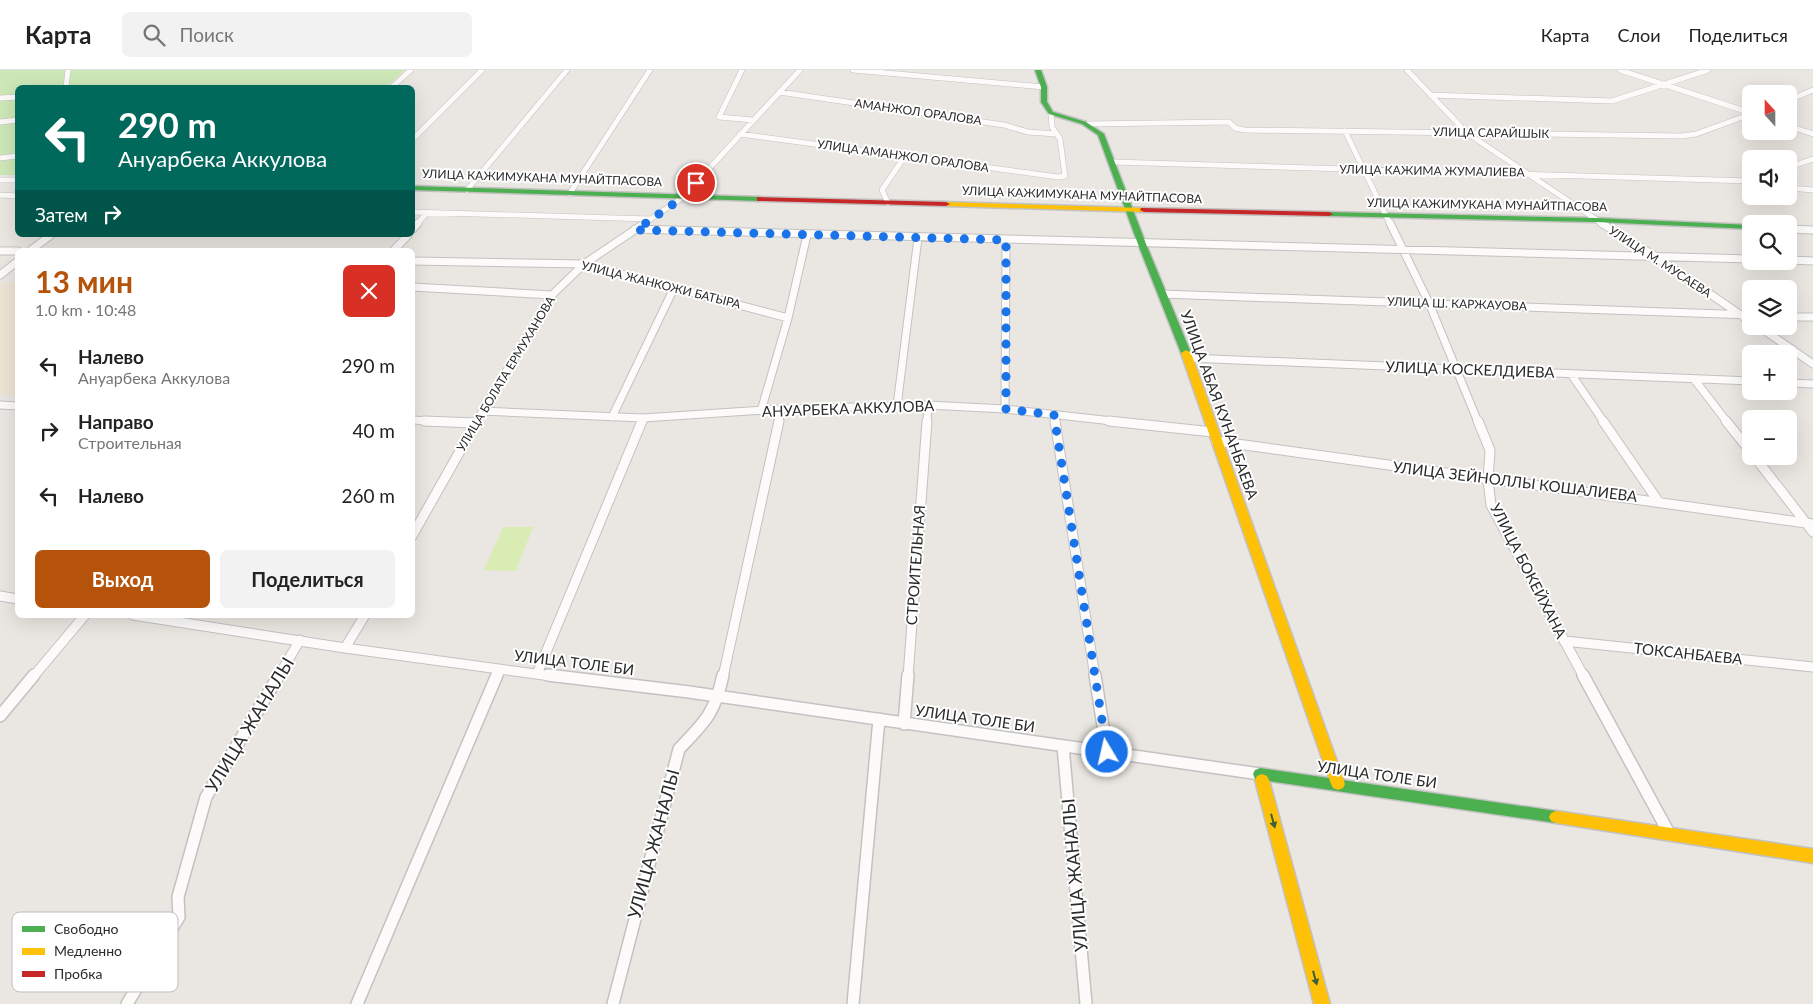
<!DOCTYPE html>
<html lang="ru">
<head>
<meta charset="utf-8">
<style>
  body { margin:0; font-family:Lato,sans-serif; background:#f2f2f2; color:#222; height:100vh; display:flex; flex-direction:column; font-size:19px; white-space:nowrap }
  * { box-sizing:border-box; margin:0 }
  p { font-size:16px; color:#767676 }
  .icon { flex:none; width:28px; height:28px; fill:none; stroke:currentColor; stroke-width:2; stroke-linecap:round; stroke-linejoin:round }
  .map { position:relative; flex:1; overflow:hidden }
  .details { position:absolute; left:15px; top:178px; width:400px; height:370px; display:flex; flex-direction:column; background:#fff; border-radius:8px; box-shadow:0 5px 20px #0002 }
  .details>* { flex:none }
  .banner { position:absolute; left:15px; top:15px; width:400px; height:152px; border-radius:8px; box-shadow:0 5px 20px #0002; background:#00695c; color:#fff; overflow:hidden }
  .needle { width:32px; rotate:339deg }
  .controls { position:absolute; left:1742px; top:15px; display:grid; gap:10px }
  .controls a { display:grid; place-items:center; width:55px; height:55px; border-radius:8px; background:#fff; box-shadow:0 5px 20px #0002; font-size:25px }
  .pin { position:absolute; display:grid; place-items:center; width:42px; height:42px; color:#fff; margin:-21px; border:2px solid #fff; border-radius:50%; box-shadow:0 1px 5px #0007 }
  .me { position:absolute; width:55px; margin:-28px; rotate:351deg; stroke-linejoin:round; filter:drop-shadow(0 0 4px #0008) }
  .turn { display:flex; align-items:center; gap:18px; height:105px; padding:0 20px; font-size:22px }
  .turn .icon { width:65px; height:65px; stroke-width:2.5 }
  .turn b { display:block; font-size:35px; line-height:42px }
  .then { display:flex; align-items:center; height:48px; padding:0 20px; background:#0003; gap:10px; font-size:19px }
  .round { display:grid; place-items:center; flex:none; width:52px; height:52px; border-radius:8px; background:#f2f2f2 }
  .summary { display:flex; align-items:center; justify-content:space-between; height:85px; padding:0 20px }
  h1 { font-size:30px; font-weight:700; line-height:38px; color:#b45309 }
  .button { display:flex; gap:10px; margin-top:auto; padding:10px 20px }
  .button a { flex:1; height:58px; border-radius:8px; background:#b45309; color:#fff; font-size:20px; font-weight:700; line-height:58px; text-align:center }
  .button a+a { background:#f2f2f2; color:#222 }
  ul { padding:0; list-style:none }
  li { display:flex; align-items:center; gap:15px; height:65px; padding:0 20px }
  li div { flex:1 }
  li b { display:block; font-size:19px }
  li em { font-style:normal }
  header { display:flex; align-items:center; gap:30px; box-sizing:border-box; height:70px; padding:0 25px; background:#fff; border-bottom:1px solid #e0e0e0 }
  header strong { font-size:24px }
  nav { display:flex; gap:28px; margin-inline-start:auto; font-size:18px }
  .search { width:350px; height:45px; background:#f2f2f2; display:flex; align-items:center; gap:12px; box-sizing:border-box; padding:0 18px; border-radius:8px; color:#767676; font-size:19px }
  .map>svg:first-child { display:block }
  .education { fill:#eee4d5 }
  .green { fill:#cde7b7 }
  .pitch { fill:#d9ecb4 }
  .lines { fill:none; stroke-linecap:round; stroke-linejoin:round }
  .street-far3-casing { stroke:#c3c2c2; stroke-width:6 }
  .street-far2-casing { stroke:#c3c2c2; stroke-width:9 }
  .street-far1-casing { stroke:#c3c2c2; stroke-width:11 }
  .street-casing { stroke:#c3c2c2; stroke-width:14 }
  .fast-casing { stroke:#c3c2c2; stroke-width:3 }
  .slow-casing { stroke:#c3c2c2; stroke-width:3 }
  .jam-casing { stroke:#c3c2c2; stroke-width:3 }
  .street-far3 { stroke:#fcfbfa; stroke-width:5 }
  .street-far2 { stroke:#fcfbfa; stroke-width:7 }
  .street-far1 { stroke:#fcfbfa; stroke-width:9 }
  .street { stroke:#fcfbfa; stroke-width:11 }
  .fast { fill:#4caf50; fill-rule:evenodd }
  .slow { fill:#ffc107; fill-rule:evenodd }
  .jam { fill:#c62828; fill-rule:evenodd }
  .oneway { fill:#38603a }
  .route { stroke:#1a73e8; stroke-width:9; stroke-dasharray:0 16.2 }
  .labels { text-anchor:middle; stroke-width:4; stroke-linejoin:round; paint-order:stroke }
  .far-street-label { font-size:12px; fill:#2b2b2b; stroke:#fff }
  .street-label { font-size:15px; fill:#2b2b2b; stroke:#fff }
  .near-street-label { font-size:18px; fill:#2b2b2b; stroke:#fff }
  .key { fill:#fff; stroke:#bfbfbf; stroke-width:1 }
  .key-label { font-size:14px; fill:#2b2b2b }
</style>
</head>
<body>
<header>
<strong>Карта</strong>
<div class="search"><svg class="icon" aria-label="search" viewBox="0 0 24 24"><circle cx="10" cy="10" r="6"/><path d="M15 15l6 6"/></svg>Поиск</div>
<nav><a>Карта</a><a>Слои</a><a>Поделиться</a></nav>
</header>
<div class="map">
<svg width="1813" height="934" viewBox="0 0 1813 934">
  <rect width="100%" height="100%" fill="#eae6e1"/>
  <!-- education -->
  <path class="education" d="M4 212H17V325H0V215Z"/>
  <!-- green -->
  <path class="green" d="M0 0H405L385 18H18L17 105H0Z"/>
  <!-- pitch -->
  <path class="pitch" d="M503 457H533L516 501 484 500Z"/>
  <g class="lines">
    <!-- street-far3 casing -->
    <g class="street-far3-casing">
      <path id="street-far3" d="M742 0 719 47 753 50
        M853 0 1044 17
        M1407 0 1467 63 1603 154
        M1620 0 1751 43
        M66 18 68 0
        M391 18 411 0
        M779 22 1004 55 1028 62 1056 64
        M1430 25 1612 31 1708 0
        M0 28 18 27
        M1789 30 1813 20
        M0 52 18 50
        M1088 54 1229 52 1235 58 1244 60 1682 66 1696 64 1751 44
        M1789 56 1813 64
        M1345 61 1390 154
        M740 64 1058 107 1065 106 1060 69 1052 57 1051 43
        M412 70 482 0
        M0 88 18 86
        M1113 92 1751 111
        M1789 97 1813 89
        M0 110H18
        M1789 118 1813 120
        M467 120 567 0
        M570 123 650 0
        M0 125 18 126
        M888 133 882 120 905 86
        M412 142 650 149
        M417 154 427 143
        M643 154 682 128 800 0"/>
    </g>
    <!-- street-far2 casing -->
    <g class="street-far2-casing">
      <path id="street-far2" d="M1390 153 1429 233 1478 352
        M1601 153 1655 186 1751 252
        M635 159 1751 189
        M1789 159 1813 160
        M412 160 418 153
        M31 180 51 165
        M394 180 408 165
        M0 181H18
        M1789 190 1813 191
        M412 191 584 194 788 248
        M0 205 18 191
        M412 217 552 225
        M1162 224 1751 245
        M1789 247H1813
        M1758 256 1813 294
        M1188 288 1751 311
        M1571 304 1604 352
        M1694 309 1727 352
        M1789 313 1813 314
        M0 335 18 336
        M897 336 918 168
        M1005 339 1006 170
        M482 341 643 348 781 339 928 335 1005 339 1121 352
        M761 341 788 248 807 165
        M1054 345 1055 352
        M612 347 674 218
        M412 350 450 352
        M476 352 552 225 584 194 645 153
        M641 352 643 348
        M778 352 781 339
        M927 352 928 335"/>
    </g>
    <!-- street-far1 casing -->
    <g class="street-far1-casing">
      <path id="street-far1" d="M424 351 476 353
        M1055 351 1095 607
        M1109 351 1213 362
        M1478 351 1490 380 1488 410 1491 435 1584 607
        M1603 351 1658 431
        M1726 351 1751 382
        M1216 371 1813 454
        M1754 386 1813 462
        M412 466 477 351
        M0 526 18 529
        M133 545 345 578 558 607
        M1564 571 1813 597
        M345 578 365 545
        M537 604 642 351
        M33 607 85 545
        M278 607 300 570
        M497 607 500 599
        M723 607 779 351
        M908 607 927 351"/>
    </g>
    <!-- street casing -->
    <g class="street-casing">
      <path id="street" d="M548 605 689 622 1260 704
        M1095 605 1107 682
        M1583 605 1670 765
        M0 646 34 605
        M904 654 908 605
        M1063 676 1086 934
        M127 934 179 847 178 827 206 727 279 605
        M357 934 497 605
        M613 934 679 679C705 652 715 643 723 605
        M853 934 879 649"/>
    </g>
    <!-- fast casing -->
    <g class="fast-casing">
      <path id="fast" d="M1035 0H1041L1047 17V32L1053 42 1086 52 1104 64 1146 174 1191 283 1189 285H1183L1181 283 1138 174 1098 65 1082 54 1049 44 1041 32V17Z
        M412 116 760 127 764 129 760 131 412 120Z
        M1326 142 1596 148 1751 155V159L1596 152 1329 146 1325 144Z
        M1260 698 1556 741 1561 743 1563 747 1561 751 1556 753 1268 711 1267 714 1262 716 1257 714 1253 704 1255 700Z"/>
    </g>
    <!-- slow casing -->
    <g class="slow-casing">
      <path id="slow" d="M943 132 1144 138 1148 140 1144 142 946 136 942 134Z
        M1186 280 1191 283 1345 714 1343 718 1338 720 1333 718 1331 714 1181 283Z
        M1262 704 1267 706 1269 710 1330 934H1314L1255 710 1257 706Z
        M1556 741 1813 779V793L1556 753 1551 751 1549 747 1551 743Z"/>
    </g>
    <!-- jam casing -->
    <g class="jam-casing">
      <path id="jam" d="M757 127 946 132 950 134 946 136 760 131H757Z
        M1141 138 1329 142 1333 144 1329 146 1144 142 1140 140Z"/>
    </g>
    <!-- street-far3 -->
    <use href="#street-far3" class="street-far3"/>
    <!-- street-far2 -->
    <use href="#street-far2" class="street-far2"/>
    <!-- street-far1 -->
    <use href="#street-far1" class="street-far1"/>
    <!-- street -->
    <use href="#street" class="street"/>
    <!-- fast -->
    <use href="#fast" class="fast"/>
    <!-- slow -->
    <use href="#slow" class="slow"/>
    <!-- jam -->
    <use href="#jam" class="jam"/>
  </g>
  <!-- one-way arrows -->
  <defs><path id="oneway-solid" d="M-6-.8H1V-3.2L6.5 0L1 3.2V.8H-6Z" transform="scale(1.25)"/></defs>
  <g class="oneway">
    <use href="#oneway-solid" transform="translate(1273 751) rotate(75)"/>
    <use href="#oneway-solid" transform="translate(1315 908) rotate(75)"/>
  </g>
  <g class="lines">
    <!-- route -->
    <path class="route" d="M696 113 682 128 636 160 1006 170V339L1054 345 1107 682"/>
  </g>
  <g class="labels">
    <!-- far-street labels -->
    <g class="far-street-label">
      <text transform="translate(918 42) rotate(8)" y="4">АМАНЖОЛ ОРАЛОВА</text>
      <text transform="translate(1491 63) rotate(1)" y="4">УЛИЦА САРАЙШЫК</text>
      <text transform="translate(903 86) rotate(8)" y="4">УЛИЦА АМАНЖОЛ ОРАЛОВА</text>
      <text transform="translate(1432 101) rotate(1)" y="4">УЛИЦА КАЖИМА ЖУМАЛИЕВА</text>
      <text transform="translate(542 108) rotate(2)" y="4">УЛИЦА КАЖИМУКАНА МУНАЙТПАСОВА</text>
      <text transform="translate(1082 125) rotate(2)" y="4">УЛИЦА КАЖИМУКАНА МУНАЙТПАСОВА</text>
      <text transform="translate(1487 135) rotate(1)" y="4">УЛИЦА КАЖИМУКАНА МУНАЙТПАСОВА</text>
      <text transform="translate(1660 192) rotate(33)" y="4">УЛИЦА М. МУСАЕВА</text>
      <text transform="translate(661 215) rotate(14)" y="4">УЛИЦА ЖАНКОЖИ БАТЫРА</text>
      <text transform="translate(1457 234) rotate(2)" y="4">УЛИЦА Ш. КАРЖАУОВА</text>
      <text transform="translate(506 304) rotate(-59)" y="4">УЛИЦА БОЛАТА ЕРМУХАНОВА</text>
    </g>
    <!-- street labels -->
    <g class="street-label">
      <text transform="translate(1470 300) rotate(2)" y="5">УЛИЦА КОСКЕЛДИЕВА</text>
      <text transform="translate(1219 335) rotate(70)" y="5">УЛИЦА АБАЯ КУНАНБАЕВА</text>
      <text transform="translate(848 339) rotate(-2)" y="5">АНУАРБЕКА АККУЛОВА</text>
      <text transform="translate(1515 412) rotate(7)" y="5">УЛИЦА ЗЕЙНОЛЛЫ КОШАЛИЕВА</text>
      <text transform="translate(916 495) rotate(-86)" y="5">СТРОИТЕЛЬНАЯ</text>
      <text transform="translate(1528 501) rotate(63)" y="5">УЛИЦА БОКЕЙХАНА</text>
      <text transform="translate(1688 584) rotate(6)" y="5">ТОКСАНБАЕВА</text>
      <text transform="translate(574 593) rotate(7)" y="5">УЛИЦА ТОЛЕ БИ</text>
      <text transform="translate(975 649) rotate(8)" y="5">УЛИЦА ТОЛЕ БИ</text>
      <text transform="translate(1377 705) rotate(8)" y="5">УЛИЦА ТОЛЕ БИ</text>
    </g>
    <!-- near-street labels -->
    <g class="near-street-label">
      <text transform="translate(250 655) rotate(-59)" y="6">УЛИЦА ЖАНАЛЫ</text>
      <text transform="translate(654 774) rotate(-75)" y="6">УЛИЦА ЖАНАЛЫ</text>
      <text transform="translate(1075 805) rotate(-95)" y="6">УЛИЦА ЖАНАЛЫ</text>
    </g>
  </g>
  <!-- legend -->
  <rect x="12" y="842" width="166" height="80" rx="8" class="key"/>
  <rect x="22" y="856" width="23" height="6" fill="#4caf50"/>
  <rect x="22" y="878" width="23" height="7" fill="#ffc107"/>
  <rect x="22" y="901" width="23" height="6" fill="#c62828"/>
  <g class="key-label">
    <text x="54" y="864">Свободно</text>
    <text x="54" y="886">Медленно</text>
    <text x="54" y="909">Пробка</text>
  </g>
</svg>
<div class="controls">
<a><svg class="needle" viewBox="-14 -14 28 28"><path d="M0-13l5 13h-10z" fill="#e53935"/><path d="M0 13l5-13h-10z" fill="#767676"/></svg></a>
<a><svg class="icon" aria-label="sound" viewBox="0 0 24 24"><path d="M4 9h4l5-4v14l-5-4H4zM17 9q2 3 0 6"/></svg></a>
<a><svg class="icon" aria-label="search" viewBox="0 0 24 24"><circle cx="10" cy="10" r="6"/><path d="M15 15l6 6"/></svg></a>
<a><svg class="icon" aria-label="layers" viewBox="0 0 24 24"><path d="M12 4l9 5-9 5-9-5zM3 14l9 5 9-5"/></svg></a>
<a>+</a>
<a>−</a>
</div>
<div class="pin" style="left:696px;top:113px;background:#d93025"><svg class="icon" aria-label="arrive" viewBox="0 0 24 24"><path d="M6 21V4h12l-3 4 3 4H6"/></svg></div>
<svg class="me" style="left:1107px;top:682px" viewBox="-20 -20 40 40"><circle r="17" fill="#1a73e8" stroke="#fff" stroke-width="3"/><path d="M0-11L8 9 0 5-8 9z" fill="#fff"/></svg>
<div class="banner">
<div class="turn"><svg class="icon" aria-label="left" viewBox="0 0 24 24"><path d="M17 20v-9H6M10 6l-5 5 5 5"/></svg><div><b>290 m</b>Ануарбека Аккулова</div></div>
<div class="then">Затем<svg class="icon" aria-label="right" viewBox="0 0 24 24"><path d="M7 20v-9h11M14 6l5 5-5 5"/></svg></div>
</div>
<section class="details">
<div class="summary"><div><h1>13 мин</h1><p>1.0 km · 10:48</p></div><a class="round" style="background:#d93025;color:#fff"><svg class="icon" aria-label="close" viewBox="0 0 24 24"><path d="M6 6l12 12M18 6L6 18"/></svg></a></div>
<ul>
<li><svg class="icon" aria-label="left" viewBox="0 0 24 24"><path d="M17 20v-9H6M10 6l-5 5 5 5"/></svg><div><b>Налево</b><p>Ануарбека Аккулова</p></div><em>290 m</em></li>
<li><svg class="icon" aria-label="right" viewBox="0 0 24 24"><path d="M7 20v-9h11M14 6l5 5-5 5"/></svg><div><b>Направо</b><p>Строительная</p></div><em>40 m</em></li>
<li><svg class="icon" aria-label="left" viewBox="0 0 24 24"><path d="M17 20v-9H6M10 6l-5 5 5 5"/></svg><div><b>Налево</b></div><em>260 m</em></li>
</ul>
<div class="button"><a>Выход</a><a>Поделиться</a></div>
</section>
</div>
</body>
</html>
